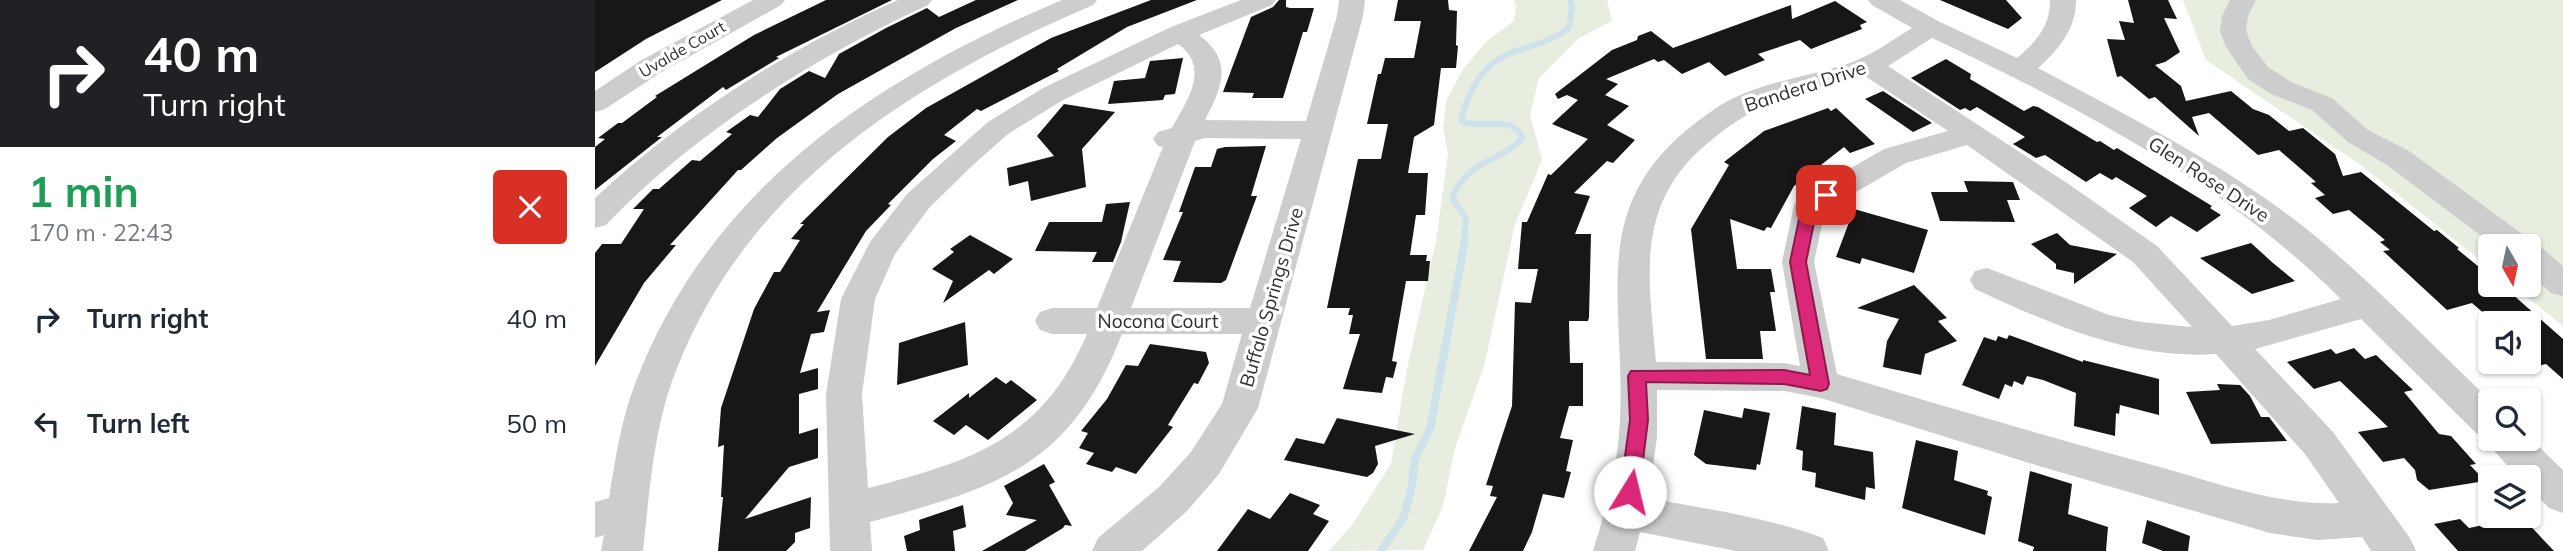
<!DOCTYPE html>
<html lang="en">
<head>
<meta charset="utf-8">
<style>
  body { margin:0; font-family:Mulish,sans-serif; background:#f6f6f7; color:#1f2937; height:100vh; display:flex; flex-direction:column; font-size:26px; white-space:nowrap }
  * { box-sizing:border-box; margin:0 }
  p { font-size:23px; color:#747a83 }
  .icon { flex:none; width:38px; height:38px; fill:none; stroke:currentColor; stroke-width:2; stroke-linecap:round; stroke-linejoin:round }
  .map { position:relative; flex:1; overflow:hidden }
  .drawer { display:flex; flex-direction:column; background:#fff; width:595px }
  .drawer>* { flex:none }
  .top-card { background:#202124; color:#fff; overflow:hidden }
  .needle { width:46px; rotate:171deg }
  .controls { position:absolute; left:1883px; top:234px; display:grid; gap:14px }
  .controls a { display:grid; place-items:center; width:63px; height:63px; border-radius:7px; background:#fff; box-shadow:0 2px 5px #0004; font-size:35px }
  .pin { position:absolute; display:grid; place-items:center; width:60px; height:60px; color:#fff; margin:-30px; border-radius:14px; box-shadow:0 4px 10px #0006 }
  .me { position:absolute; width:77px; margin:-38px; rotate:9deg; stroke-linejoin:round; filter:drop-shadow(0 0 5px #0008) }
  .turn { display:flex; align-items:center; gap:24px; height:147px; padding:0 28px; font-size:32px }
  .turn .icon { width:91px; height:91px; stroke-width:2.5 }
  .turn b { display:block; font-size:49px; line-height:60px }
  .round { display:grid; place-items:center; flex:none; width:74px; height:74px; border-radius:7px; background:#f6f6f7 }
  .summary { display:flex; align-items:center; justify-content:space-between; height:119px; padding:0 28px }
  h1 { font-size:42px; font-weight:700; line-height:52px; color:#1e9e55 }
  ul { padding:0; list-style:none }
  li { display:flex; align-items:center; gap:21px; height:105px; padding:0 28px }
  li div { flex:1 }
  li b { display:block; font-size:26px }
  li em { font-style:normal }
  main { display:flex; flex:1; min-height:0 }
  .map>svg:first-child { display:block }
  .green { fill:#e7eddf }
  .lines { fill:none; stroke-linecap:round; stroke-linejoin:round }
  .stream-far1 { stroke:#cde2eb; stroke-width:6 }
  .stream { stroke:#cde2eb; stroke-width:8 }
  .building { fill:#171717 }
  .minor { fill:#cdcdcd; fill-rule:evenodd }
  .route { fill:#db2777; stroke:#8e194d; stroke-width:2 }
  .labels { text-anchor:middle; stroke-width:7; stroke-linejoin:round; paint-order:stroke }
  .far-street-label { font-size:16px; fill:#303030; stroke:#fff }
  .street-label { font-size:19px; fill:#303030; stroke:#fff }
</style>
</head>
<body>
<main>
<section class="drawer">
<div class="top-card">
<div class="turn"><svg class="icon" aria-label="right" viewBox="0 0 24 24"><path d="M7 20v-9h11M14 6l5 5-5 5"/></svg><div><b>40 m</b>Turn right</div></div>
</div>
<div class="summary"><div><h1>1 min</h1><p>170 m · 22:43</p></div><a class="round" style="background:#d93025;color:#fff"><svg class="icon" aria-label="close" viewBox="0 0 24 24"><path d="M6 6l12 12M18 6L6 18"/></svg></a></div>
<ul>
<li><svg class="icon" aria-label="right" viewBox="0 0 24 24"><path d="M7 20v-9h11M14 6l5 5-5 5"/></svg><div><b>Turn right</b></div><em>40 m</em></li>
<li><svg class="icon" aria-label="left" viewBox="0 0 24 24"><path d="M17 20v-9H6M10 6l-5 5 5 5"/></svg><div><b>Turn left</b></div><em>50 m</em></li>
</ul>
</section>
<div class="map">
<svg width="1968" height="551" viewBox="0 0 1968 551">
  <rect width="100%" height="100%" fill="#fff"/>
  <!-- green -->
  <path class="green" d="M919 0H1012L1017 21 984 38 944 78 935 115 947 160 920 224 889 366 860 448 848 506 828 550 734 551 757 525 796 464 812 369 841 241 853 154 848 128 851 101 868 69 893 40 919 21 921 6Z
    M1588 0H1968V326L1917 285H1934V247H1895V268L1767 166 1611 60Z"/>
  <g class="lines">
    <!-- stream-far1 -->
    <path class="stream-far1" d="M869 242 871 218 857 198C874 158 901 165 928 138 916 113 887 131 866 121 872 92 888 63 918 52 938 45 956 41 974 28L977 8 975 0"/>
    <!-- stream -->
    <path class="stream" d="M786 551 808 519 816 491 820 459 835 429 870 240"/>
  </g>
  <!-- building -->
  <path class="building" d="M0 0H127L51 39 0 72Z
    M231 0H297L181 57 184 58 131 90 128 87 62 137H67L0 190V147L10 139 3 138 23 123H27L62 97 60 96 159 35Z
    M381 0H423L361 28 243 94 182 138 146 170H143L75 245H81L49 283 0 366V253L7 244H26L49 209H38L58 189H64L97 160 105 161 137 134 131 132 155 115 163 117 185 89 206 76 214 71 230 78 244 54 291 28 332 8 344 17Z
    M556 0H602L532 27 462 69 464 71 386 111 382 109 349 135 361 141 338 159 293 204 296 205 271 231 222 312 235 310 229 332 216 334 205 373 223 368V389L204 394V434L223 428V458L194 467 150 519 216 497 215 528 200 533V542L191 551H123L128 497H126L129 445 123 447 126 408 159 309 179 272H185L205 240 196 239 209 224H205L293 137 331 108 456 38Z
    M684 0H691V7L695 8H719L712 32H708L688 98H657L659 93 628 92 656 17 678 7Z
    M803 0H853L854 10 862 11 861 45 863 46 861 68H846L839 125 819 137 813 173H833L830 215H821L815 255H832L831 261H835L833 281H811L797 361 802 362 798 378 791 377 787 393 748 389 765 334H754L758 315H753L755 308H732L763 159H786L793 124H772L783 74H786L790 58H819L826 21H799Z
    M1345 0H1411L1427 18 1413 29Z
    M1533 0H1573L1582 19 1569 18 1585 52 1570 62 1560 65 1586 86 1591 101 1636 91 1658 109 1674 115 1694 131 1708 128 1740 154 1748 176 1766 172 1839 231 1842 230 1864 248 1862 249 1895 276V285H1907L1968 339V379L1951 364 1943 366 1934 357V324H1901L1877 303 1852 310 1788 251 1795 250 1785 242 1790 240 1754 210 1738 214 1720 198 1730 195 1716 183 1721 182 1684 150 1663 155 1614 113 1597 117 1604 136 1560 97 1554 99 1526 76 1522 77 1512 39 1530 40 1524 21 1539 23Z
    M1240 1 1272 22 1265 25 1267 29 1216 49 1205 40 1163 54 1170 60 1130 76 1114 62 1087 74 1069 60 1063 62 1059 59 1011 79 1023 84 1010 95 1034 106 1012 125 1040 140 1018 163 1012 161 979 193 995 196 980 234H996L994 317 993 321H974L975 363H988V406H974L965 438 978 440 971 471 976 472 969 498 948 494 937 532 928 551H874L902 497 895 496 898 486 891 485 917 406 920 302 936 303 943 269H923L927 222H932L953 174 956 175 993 139 957 124 983 100 972 95 963 99 960 94 1017 50 1042 40 1043 36 1056 31 1078 48 1196 5 1197 19Z
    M588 58 580 94 570 95 568 100 513 104 519 81 550 78 555 61Z
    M1351 59 1376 74 1375 79 1429 111 1438 106 1443 107 1502 142 1505 141 1519 150 1522 148 1617 206 1615 208 1626 215 1602 232 1576 216 1561 227 1534 208 1552 196 1521 177 1517 180 1505 173 1491 182 1450 155 1441 158 1418 144 1430 137 1382 107 1375 111 1370 108 1365 110 1316 78Z
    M1288 91 1337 123 1318 132 1270 99Z
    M469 104 520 112 487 149 491 187 436 201 433 181 414 186 412 168 459 156 442 136Z
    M1233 108 1236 111 1241 108 1280 144 1255 153 1249 147 1199 186 1176 228 1172 227 1169 231 1135 219 1142 269H1176L1180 292H1175L1181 331H1165L1168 359H1111L1096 229 1134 165 1129 162 1169 131Z
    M671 146 656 196H662L631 280 626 283 578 282 586 261 568 260 588 212H584L600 167H616L622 149 630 147Z
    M1369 181 1418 182 1425 200H1412L1420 222 1345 221 1336 192H1373Z
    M535 202 526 242 518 262H497L502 252 440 251 454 222H507L511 204Z
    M1259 209 1333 230 1319 273 1267 258 1265 264 1241 257Z
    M1462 233 1475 245 1522 254 1479 284V273L1461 269V264L1436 244Z
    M375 235 418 259 399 274 394 270 348 303 358 281 337 269 359 252 355 249Z
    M1656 243 1678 263 1700 281 1657 294 1605 258Z
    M1319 285 1352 318 1343 321 1362 341 1330 354 1326 375 1288 367 1292 341 1304 319 1262 308Z
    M370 322 373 365 302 385 304 343Z
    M1414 335 1488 362V360L1564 379V415L1525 405 1524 414 1521 413 1520 436 1479 426 1481 393 1448 380 1432 376 1428 385 1419 381 1417 387 1410 384 1404 399 1367 385 1389 337 1401 341 1403 336 1412 339Z
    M555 344 611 352 614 363 603 384 599 383 573 425 578 427 541 474 521 467 517 472 491 464 499 453 484 448 493 433 486 431 512 399 531 365 543 366Z
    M1759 348 1770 359 1781 355 1818 390 1809 392 1844 434 1856 436 1881 464 1875 465 1890 481 1834 490 1822 480 1820 470 1809 458 1788 462 1763 432 1793 427 1745 381 1719 389 1692 362 1736 349 1741 354Z
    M401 377 411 384 416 380 442 400 393 440 371 425 359 435 338 421 374 393V398Z
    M1622 384 1645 385 1655 396 1666 417H1674L1692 441 1616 444 1591 392 1625 390Z
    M1207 406 1241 413 1239 445 1278 452 1280 489 1271 487 1270 500 1220 487 1221 473 1207 470 1208 451 1201 449Z
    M1149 408 1175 413 1165 465 1162 464 1161 470 1111 464 1099 455 1109 410 1147 418Z
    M742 418 820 434 780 446 783 464 778 473 772 477 689 460 701 438 729 444Z
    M1321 440 1363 451 1359 480 1393 491 1392 495 1397 497 1390 535 1307 508Z
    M449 464 460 482 454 485 477 526 470 525 468 528 430 551H387L442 520 411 515 418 503 409 486Z
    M1435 471 1477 484 1473 514 1513 527 1511 551H1438L1439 547 1423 541Z
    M695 493 725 505 718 514 734 521 713 551H622L653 509 675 519Z
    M368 505 371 527 358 531 360 551H312L309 536 325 530 324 520Z
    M1927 517 1959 551H1863L1839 524 1865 519 1874 528Z
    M1552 520 1595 536 1593 551H1568L1547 543Z"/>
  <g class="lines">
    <!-- minor -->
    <path class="minor" d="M158 0H190L186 5 65 73 10 109 0 112V91L45 61Z
      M303 0H337L333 5C220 57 97 134 11 225L0 228V198C87 117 194 48 303 0Z
      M467 0H502L498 5C316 83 146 188 76 384 58 437 54 496 48 551H6L9 535 0 538V502L14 498C20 460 26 420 40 384 114 188 282 78 467 0Z
      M646 0H681L677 5 604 35C639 61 627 87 610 120L711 121 742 16 744 0H770L768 16 663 408 624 474 592 511 547 551H497L503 538 564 487 596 452 627 404 647 334H527C475 467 403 487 275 522L277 551H235L231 394 246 299 275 242 312 194 393 122 448 88 576 27ZM583 44C616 68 592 100 577 128L563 132 558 139 563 146 568 147 502 308H457L445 312 440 321 445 330 457 334H492C447 440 376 461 273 488L267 394 280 299 300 254 334 208 378 165 413 134 468 100ZM610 138 706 139 655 308H536L600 141Z
      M1273 0H1305L1345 22 1422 58C1442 41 1455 26 1455 0H1481C1481 29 1464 49 1443 68 1540 120 1640 169 1725 240 1785 290 1839 347 1896 401L1895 439H1934V437L1968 470V513L1954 508 1934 487V478H1924L1898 450 1893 438 1882 434 1766 319 1660 349 1738 432 1815 538 1821 551H1776L1767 537 1722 540 1675 533 1444 466 1226 398 1189 391 1062 390V437L1053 498C1111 509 1172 517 1228 538L1234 551H1141L1045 532 1040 551H998C1011 509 1023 465 1025 421 1031 291 987 199 1117 111 1158 82 1206 79 1252 64 1276 56 1296 41 1317 28L1277 5ZM1337 38C1484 107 1630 184 1746 299L1674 320 1637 326 1562 246 1475 185 1293 66ZM1270 76 1353 131 1289 149 1204 198 1199 205 1187 262 1205 366 1189 363 1061 362C1053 272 1039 200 1119 138 1142 119 1165 106 1193 96 1218 87 1245 84 1270 76ZM1372 145 1538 262 1597 327 1545 322 1514 315 1392 268 1380 271 1375 280 1380 289C1455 324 1536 360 1621 354L1710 454 1744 503C1682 506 1620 482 1561 466 1454 437 1348 406 1242 374L1219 262 1230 210 1311 163Z
      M1635 0H1661L1653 16 1651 31 1657 46 1673 67 1696 82 1737 98 1773 130 1814 151 1934 239 1938 245 1946 247 1968 266V296L1956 293 1934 273V247H1901L1792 165 1753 142 1717 110 1676 94 1653 79 1631 47 1625 31 1627 16Z"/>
  </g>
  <!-- route -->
  <path class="route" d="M1231 190 1238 195 1222 208 1211 262 1234 384 1232 389 1226 391 1189 384 1051 382 1053 420 1044 492 1041 498 1035 501 1028 498 1025 492 1035 420 1033 376 1036 371 1189 370 1215 375 1195 262 1207 205Z"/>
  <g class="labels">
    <!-- far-street labels -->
    <g class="far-street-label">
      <text transform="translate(87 49) rotate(-30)" y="6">Uvalde Court</text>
    </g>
    <!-- street labels -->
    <g class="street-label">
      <text transform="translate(1210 86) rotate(-18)" y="7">Bandera Drive</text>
      <text transform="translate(1614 179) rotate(33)" y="7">Glen Rose Drive</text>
      <text transform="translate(676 297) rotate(-74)" y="7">Buffalo Springs Drive</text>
      <text x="563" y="328">Nocona Court</text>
    </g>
  </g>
</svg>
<div class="controls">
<a><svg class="needle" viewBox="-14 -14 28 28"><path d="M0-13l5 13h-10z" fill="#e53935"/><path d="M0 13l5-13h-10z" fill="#747a83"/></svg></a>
<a><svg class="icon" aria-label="sound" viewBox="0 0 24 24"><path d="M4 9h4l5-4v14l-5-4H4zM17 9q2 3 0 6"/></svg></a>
<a><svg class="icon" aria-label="search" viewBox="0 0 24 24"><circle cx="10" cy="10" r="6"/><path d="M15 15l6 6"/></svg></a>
<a><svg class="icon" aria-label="layers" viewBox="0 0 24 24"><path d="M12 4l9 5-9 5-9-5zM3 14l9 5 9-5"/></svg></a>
</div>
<div class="pin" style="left:1231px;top:195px;background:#d93025"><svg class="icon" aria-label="arrive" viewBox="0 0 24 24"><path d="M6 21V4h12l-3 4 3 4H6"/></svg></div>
<svg class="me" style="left:1035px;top:492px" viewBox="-20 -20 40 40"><circle r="19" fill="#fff"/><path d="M0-13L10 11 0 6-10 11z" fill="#db2777"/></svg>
</div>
</main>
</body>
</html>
